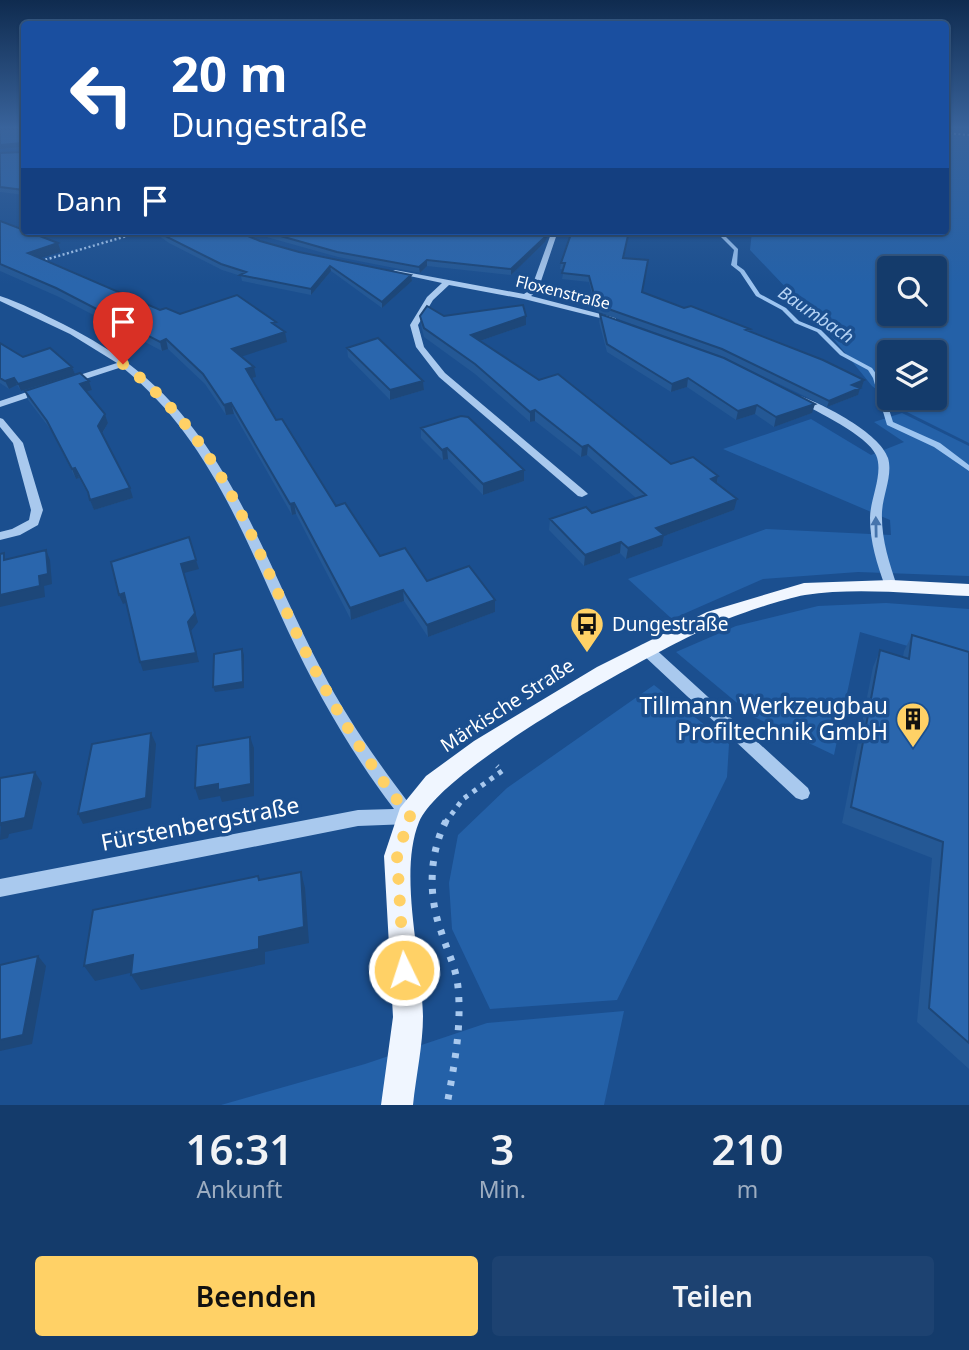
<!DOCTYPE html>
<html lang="de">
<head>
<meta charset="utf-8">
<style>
  body { margin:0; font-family:"Noto Sans",sans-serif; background:#1d4271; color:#f1f3f6; height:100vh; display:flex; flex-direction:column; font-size:26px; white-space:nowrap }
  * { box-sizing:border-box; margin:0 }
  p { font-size:23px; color:#9dadc1 }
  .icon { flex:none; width:38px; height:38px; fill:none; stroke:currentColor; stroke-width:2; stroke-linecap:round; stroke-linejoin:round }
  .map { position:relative; height:1105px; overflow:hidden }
  .sheet { display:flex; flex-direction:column; background:#143b6b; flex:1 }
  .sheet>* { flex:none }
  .guide { position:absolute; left:21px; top:21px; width:928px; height:214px; border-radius:7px; box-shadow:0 2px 5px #0004,0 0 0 2px #33557e; background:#1a4fa0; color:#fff; overflow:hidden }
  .fabs { position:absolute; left:877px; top:256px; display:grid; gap:14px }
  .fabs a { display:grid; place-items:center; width:70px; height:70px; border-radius:7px; background:#143b6b; box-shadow:0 2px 5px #0004,0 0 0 2px #33557e; font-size:35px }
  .pin { position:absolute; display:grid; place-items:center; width:60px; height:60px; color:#fff; margin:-72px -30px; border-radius:50% 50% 50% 0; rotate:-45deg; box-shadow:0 0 7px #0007 }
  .pin .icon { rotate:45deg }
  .me { position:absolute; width:77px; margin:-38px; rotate:356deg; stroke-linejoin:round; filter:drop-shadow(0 0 5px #0008) }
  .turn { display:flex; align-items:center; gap:24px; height:147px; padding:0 35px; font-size:32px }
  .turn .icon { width:91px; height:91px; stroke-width:2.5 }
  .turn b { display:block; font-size:49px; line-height:60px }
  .then { display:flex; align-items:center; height:66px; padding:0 35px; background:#0003; gap:14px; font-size:26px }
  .eta { display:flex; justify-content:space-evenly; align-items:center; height:119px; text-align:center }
  .eta b { font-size:42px; font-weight:600; line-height:49px }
  .action { display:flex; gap:14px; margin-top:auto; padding:14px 35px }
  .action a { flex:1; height:80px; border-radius:7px; background:#ffd166; color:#111; font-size:28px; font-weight:600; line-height:80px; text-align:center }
  .action a+a { background:#1d4271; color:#f1f3f6 }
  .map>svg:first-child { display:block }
  .green { fill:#2461a8; fill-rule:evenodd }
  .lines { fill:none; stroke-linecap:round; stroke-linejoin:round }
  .stream { fill:#9cc4f0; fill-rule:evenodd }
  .path-far3 { stroke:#a9c9ee; stroke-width:2; stroke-dasharray:2 2.5; stroke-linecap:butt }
  .path-far2 { stroke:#a9c9ee; stroke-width:2.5; stroke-dasharray:2 2.5; stroke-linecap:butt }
  .path-far1 { stroke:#a9c9ee; stroke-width:5; stroke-dasharray:4.5 6; stroke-linecap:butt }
  .path { stroke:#a9c9ee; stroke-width:7; stroke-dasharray:5 9; stroke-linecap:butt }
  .minor { fill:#a9c9ee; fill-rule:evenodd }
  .major { fill:#f0f6ff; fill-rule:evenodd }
  .wall { fill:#245895 }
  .shaded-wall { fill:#1d4779 }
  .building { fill:#2a66ad; stroke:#1d4779; stroke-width:2 }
  .oneway { fill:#4674ac }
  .route { stroke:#ffd166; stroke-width:12; stroke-dasharray:0 21.6 }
  .labels { text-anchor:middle; stroke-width:7; stroke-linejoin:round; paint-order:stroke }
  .far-street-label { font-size:16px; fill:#fff; stroke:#1b4f8f }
  .far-water-label { font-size:18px; font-style:italic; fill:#b5d3f5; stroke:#1b4f8f }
  .poi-label { font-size:19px; fill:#fff; stroke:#1b4f8f; text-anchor:start }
  .street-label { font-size:19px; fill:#fff; stroke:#1b4f8f }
  .near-poi-label { font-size:23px; fill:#fff; stroke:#1b4f8f; text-anchor:end }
  .near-street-label { font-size:23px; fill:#fff; stroke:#1b4f8f }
</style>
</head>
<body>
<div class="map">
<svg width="969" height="1105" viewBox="0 0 969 1105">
  <rect width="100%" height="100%" fill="#1b4f8f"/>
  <!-- green -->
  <path class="green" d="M945 134 969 136V443L905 411 872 386 828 332 750 250 752 231H945ZM889 268H934V313H889ZM889 352H934V397H889Z
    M902 413 969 446V576L858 572 763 579 672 619 628 579 766 529 891 535 890 520 723 449 811 419 871 455 904 442 874 422Z
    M886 603 969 609V664L860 632 834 755 754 717 676 652 736 626 818 606Z
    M654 685 729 744 727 777 617 1000 490 1009 452 929 449 883 458 835 507 788Z
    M624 1011 604 1105H221L365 1064 487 1023Z"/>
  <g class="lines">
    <!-- stream -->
    <path class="stream" d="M715 231H720L738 249 737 265 744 270 760 294 786 308 799 321 821 330 844 353 872 368 879 378 893 422 940 443 969 465V471L934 447 887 425 873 378 868 370 840 355 817 332 795 323 782 310 756 296 740 272 731 265 734 250Z"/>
    <!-- path-far3 -->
    <path class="path-far3" d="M945 133 969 135"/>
    <!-- path-far2 -->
    <path class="path-far2" d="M41 261 144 231"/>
    <!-- path-far1 -->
    <path class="path-far1" d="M445 823 463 799 502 771 497 766"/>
    <!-- path -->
    <path class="path" d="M446 821C429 854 428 896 441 931 447 951 456 967 458 987 462 1027 454 1066 447 1105"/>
    <!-- minor -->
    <path class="minor" d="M552 231H558L538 290 531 296 616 318V322L524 299 449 285 433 300 418 325 424 347 445 373 586 492 588 494 582 497 578 496 439 377 416 347 410 325 427 297 442 283 391 272 395 270 524 294 531 289Z
      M0 296C21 303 43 314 63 324 90 338 116 353 139 372 232 448 267 567 321 669 347 719 380 766 415 811L417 816 415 821 409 824 358 826 0 897V879L358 810 394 809C352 754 317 693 288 631 243 534 208 437 122 367L73 383H67V379L117 363 70 334 0 301Z
      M39 388 42 389V393L0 407V401Z
      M800 396C823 404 880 433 888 458 893 475 883 494 882 512 881 538 889 562 897 586L896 589H886L885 586C877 564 870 542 870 518 870 499 884 473 876 455 867 435 816 411 797 401L795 399Z
      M0 418 3 419 23 443 43 510 38 525 20 535 0 540V532L12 529 29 520 31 510 13 443 0 427Z
      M646 644 651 645 808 788 810 793 808 798 802 800 796 798 641 653 639 649 641 645Z"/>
    <!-- major -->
    <path class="major" d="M891 580 969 584V596C918 594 856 587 805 595 783 599 741 613 720 622 658 649 443 766 419 822 398 874 422 959 423 1016 423 1045 416 1076 413 1105H381L393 1017 384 856 400 808 426 776 474 741 597 667 707 612 804 583Z"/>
  </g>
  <!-- wall -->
  <path class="wall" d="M24 129V195L0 192V153L23 152 24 148 0 149Z
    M0 221 61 252 40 258 160 310 180 314 277 326 287 342 241 356 256 377 251 378 276 420 336 506 380 556 427 581 495 600V612L428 637 404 601 351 620 296 514 292 515 234 414 226 415 205 384 168 349 162 351 59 297 0 271Z
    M152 231H236L260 241 299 252 411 275 412 281 382 308 331 271 311 295 242 281 241 276 222 270 169 243Z
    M245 231H550L545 242 511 275 427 266 420 273 338 257Z
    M572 231H629L624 258 642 292 684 308 750 329 749 332 864 380 862 387 859 388 858 395 827 407 721 356 596 311 589 282 562 279 564 269H560L561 263Z
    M600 314 812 413 774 427 755 414 736 420 687 387 671 392 607 352 599 322Z
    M420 316H444L526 325 480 341 539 380 671 464 718 476 717 483 734 510 664 536 662 546 626 559 620 553 584 566 549 530 550 519 592 513 636 498 587 455 581 457 535 421 530 422 475 374 424 337 421 325Z
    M0 343 23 357 72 367 75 374 21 391 17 385 9 389 0 383Z
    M347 348 423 381 424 390 390 400 348 357Z
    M89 381 92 390 87 392 105 414 108 423 102 434 133 498 94 510 89 496 79 478 76 479 51 430 28 400 25 391Z
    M421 428 524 470V481L483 495 448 459 443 460 421 438Z
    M912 635 969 652V1069L917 1022 932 858 842 823 873 667 880 650 903 657 904 651Z"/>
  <!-- shaded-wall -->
  <path class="shaded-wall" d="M22 143 24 147 0 149V145Z
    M548 231H550L545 242 511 275V269Z
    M58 243 61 252 31 261 28 253Z
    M427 260V266L420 273 419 267Z
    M330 266 331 271 311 295V289Z
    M411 275 412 281 382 308V302Z
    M526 316V325L471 344V335Z
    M285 332 287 342 234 359 232 349Z
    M166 339 168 349 162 351 160 342Z
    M72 367 75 374 21 391 18 384Z
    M254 367 256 377 248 379 246 369Z
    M14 378 17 385 9 389 5 381Z
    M688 378 687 387 671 392 672 384Z
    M864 380 862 387 850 391 852 385Z
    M89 381 92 390 83 393 80 384Z
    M423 381 424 390 390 400V390Z
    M860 388 858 395 827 407 829 401Z
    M231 403 234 414 226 415 224 405Z
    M815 404 812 413 774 427 776 417Z
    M757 405 755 414 736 420 738 411Z
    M535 410V421L530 422V412Z
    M105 414 108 423 101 435 98 426Z
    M588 445 587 455 581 457 582 447Z
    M447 448 448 459 443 460 442 450Z
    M75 468 79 478 76 479 72 469Z
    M524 470V481L483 495V484Z
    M718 476 716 486 711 479Z
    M130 488 133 498 94 510 90 500Z
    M737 499 734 510 664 536 662 546 626 559 628 548 656 528Z
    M294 503 296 514 292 515 290 504Z
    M621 542 620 553 584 566 585 555Z
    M46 550 50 560 52 584 44 586 45 597 0 607V595L39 576Z
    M196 560 199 569 184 573 198 622 191 631 199 662 143 671 140 662 188 622 181 564Z
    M403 590 404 601 351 620 350 608Z
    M124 593 128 602 123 604 119 595Z
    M495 600V612L428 637 427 625Z
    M242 649 244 655V688L215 692 213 687Z
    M151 733 156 744 151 808 83 824 78 814Z
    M250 737 254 748V796L222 802 220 796 199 800 195 788Z
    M35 772 42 783 32 829 9 834 8 838 0 840 1 823Z
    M301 872 305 888 309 943 265 952V964L141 990 131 975 259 937Z
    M133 955 143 970 95 981 84 966Z
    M38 956 46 966 32 1044 0 1051V1040Z"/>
  <!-- building -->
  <path class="building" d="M0 129H24V145L22 143 0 145Z
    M24 147V190L0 187V153L23 152Z
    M0 221 58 243 28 253 160 310 166 308 180 314 237 295 276 322 272 323 285 332 232 349 254 367 246 369 276 420 282 419 336 506 345 503 380 556 405 548 427 581 469 566 495 600 427 625 403 590 350 608 294 503 290 504 231 403 224 405 203 374 166 339 160 342 56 288 0 264Z
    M159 231H236L260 241 299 252 411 275 382 302 330 266 311 289 240 275 246 272 221 264 167 237Z
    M263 231H548L545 237 511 269 427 260 419 267 337 252Z
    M572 231H629L623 258 648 260 642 292 684 308 691 306 750 329 746 330 823 360 864 380 852 385 860 388 829 401 722 349 597 305 589 276 562 273 565 263H561Z
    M523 305 526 316 471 335 539 380 558 374 671 464 693 457 718 476 711 479 737 499 656 528 664 535 628 548 621 542 585 555 550 519 586 507 592 513 646 495 588 445 582 447 535 410 530 412 475 364 424 328 420 316 427 306 444 316Z
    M600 314 724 358 815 404 776 417 757 405 738 411 688 378 672 384 607 344Z
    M378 338 423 381 390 390 347 348Z
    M0 343 23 357 50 348 72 367 18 384 14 378 5 381 0 378Z
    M80 373 89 381 80 384 105 414 98 426 130 488 90 500 88 492 75 468 72 469 47 421 25 391Z
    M461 416 468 417 524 470 483 484 447 448 442 450 421 428Z
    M189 537 196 560 181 564 195 613 188 622 196 653 140 662 124 593 119 595 111 562Z
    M46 550 48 574 39 576 40 586 0 595V554L4 553V560Z
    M912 635 969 652V1043L929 1008 943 842 851 807 880 650 909 659Z
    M242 649 243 682 213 687 214 654Z
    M151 733 146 798 78 814 92 744Z
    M250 737 251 784 218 790V784L195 788 197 746Z
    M35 772 25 818 1 823 0 826V778Z
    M301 872 304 927 259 937V949L131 975 133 955 84 966 93 910 258 876 259 880Z
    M38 956 23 1035 0 1040V965Z"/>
  <!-- one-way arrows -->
  <defs><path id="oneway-solid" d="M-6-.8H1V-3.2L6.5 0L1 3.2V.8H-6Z" transform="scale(1.75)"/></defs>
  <use class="oneway" href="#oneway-solid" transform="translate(876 527) rotate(-91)"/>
  <!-- sky -->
  <linearGradient id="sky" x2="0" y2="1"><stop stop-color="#0f2b4f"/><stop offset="0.45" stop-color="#39639b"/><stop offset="1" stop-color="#39639b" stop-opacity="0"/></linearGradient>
  <rect width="969" height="284" fill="url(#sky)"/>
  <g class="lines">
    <!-- route -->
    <path class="route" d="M123 364C230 445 255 557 315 670 342 721 373 771 410 816L397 856 404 970"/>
  </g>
  <!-- icons -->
  <defs>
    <g id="bus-pin" transform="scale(1.75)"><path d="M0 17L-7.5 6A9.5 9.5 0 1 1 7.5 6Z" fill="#ffd166" stroke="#1b4f8f"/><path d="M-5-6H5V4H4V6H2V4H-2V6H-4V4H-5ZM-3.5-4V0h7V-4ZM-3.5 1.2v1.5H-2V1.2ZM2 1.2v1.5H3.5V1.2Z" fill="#111"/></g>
    <g id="building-pin" transform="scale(1.75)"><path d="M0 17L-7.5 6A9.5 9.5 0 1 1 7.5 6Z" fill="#ffd166" stroke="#1b4f8f"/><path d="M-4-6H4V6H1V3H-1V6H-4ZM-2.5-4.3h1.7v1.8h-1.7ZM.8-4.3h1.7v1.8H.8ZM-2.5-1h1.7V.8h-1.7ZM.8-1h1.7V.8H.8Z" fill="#111"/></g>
  </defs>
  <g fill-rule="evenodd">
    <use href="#bus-pin" x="587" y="624"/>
    <use href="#building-pin" x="913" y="719"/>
  </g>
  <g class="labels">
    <!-- far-street labels -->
    <g class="far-street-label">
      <text transform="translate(563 292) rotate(14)" y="6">Floxenstraße</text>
    </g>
    <!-- far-water labels -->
    <g class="far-water-label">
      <text transform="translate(816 315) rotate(34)" y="6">Baumbach</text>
    </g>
    <!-- poi labels -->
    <g class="poi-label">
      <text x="612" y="631">Dungestraße</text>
    </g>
    <!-- street labels -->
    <g class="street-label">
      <text transform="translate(507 705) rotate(-33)" y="7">Märkische Straße</text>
    </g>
    <!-- near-poi labels -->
    <g class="near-poi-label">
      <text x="888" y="714">Tillmann Werkzeugbau<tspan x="888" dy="26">Profiltechnik GmbH</tspan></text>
    </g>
    <!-- near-street labels -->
    <g class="near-street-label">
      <text transform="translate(200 824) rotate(-11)" y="8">Fürstenbergstraße</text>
    </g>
  </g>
</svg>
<div class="fabs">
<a><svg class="icon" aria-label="search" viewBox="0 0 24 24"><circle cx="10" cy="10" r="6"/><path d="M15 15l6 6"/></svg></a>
<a><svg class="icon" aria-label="layers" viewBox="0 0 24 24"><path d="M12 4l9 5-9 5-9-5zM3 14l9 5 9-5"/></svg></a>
</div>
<div class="pin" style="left:123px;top:364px;background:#d93025"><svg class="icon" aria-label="arrive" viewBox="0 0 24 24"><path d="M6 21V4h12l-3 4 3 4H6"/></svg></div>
<svg class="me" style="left:404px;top:970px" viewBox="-20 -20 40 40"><circle r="17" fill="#ffd166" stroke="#fff" stroke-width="3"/><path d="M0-11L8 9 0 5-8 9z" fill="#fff"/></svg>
<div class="guide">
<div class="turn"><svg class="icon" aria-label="left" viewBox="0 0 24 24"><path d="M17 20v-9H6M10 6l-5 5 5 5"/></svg><div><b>20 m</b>Dungestraße</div></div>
<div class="then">Dann<svg class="icon" aria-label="arrive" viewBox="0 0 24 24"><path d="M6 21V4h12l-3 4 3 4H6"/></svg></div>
</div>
</div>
<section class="sheet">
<div class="eta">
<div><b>16:31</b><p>Ankunft</p></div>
<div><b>3</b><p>Min.</p></div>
<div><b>210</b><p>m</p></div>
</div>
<div class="action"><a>Beenden</a><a>Teilen</a></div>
</section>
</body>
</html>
